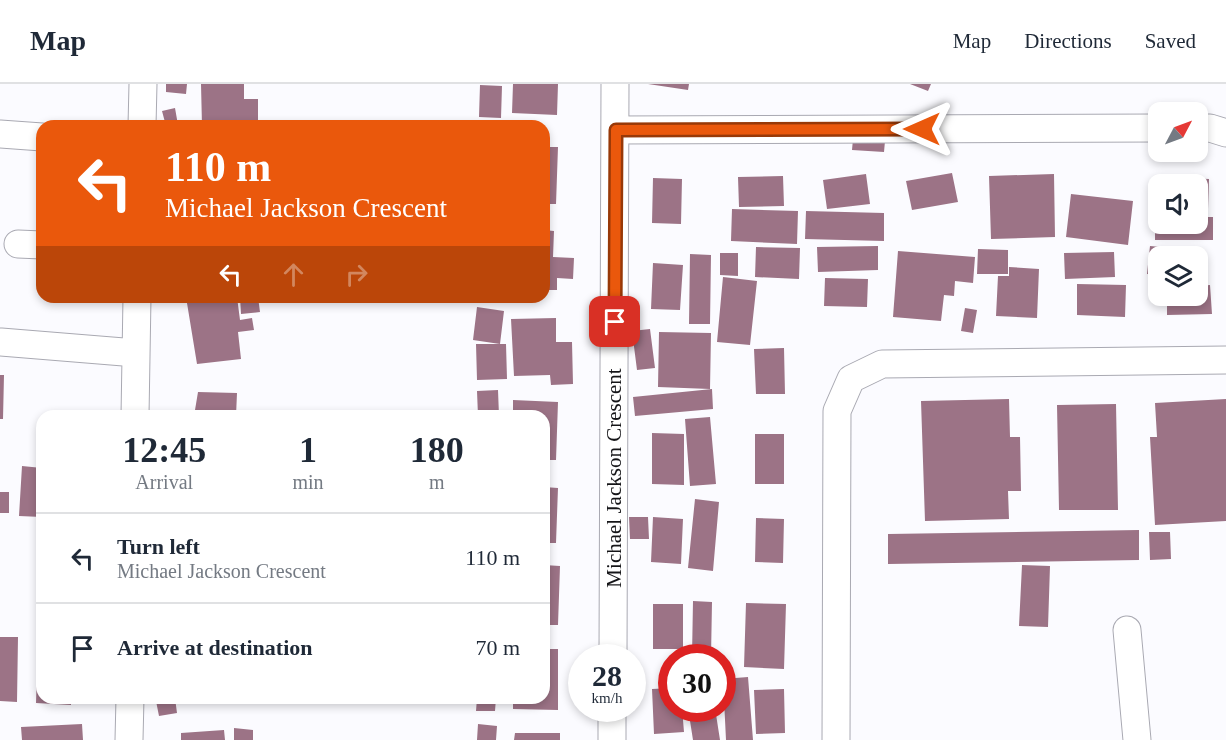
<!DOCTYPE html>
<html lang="en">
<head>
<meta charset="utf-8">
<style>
  body { margin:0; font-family:Georgia,serif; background:#f6f6f7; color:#1f2937; height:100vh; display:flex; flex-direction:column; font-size:22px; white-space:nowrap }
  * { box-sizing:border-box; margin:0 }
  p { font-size:20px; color:#747a83 }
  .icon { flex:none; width:33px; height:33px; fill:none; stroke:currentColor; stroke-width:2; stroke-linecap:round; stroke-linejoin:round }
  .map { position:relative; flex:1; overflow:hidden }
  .details { position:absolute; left:36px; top:326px; width:514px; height:294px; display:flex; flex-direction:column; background:#fff; border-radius:18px; box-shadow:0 3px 9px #0003 }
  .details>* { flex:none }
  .top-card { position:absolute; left:36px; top:36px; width:514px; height:183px; border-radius:18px; box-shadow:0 3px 9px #0003; background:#ea580c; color:#fff; overflow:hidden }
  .needle { width:39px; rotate:49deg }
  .tools { position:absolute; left:1148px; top:18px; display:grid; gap:12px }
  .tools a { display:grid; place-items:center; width:60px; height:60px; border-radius:12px; background:#fff; box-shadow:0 3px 9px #0003; font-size:30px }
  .speed { position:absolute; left:568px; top:560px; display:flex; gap:12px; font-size:30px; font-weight:700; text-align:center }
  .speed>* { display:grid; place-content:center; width:78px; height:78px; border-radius:50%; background:#fff; box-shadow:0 3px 9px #0003; line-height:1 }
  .speed small { font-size:15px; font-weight:400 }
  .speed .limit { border:9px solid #d22; background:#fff; color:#111 }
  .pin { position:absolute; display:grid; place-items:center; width:51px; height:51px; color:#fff; margin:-26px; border-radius:12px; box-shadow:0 3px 9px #0006 }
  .me { position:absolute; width:66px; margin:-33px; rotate:270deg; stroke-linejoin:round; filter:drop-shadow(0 0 4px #0008) }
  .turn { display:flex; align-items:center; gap:21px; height:126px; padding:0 30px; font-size:27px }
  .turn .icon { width:78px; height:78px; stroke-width:2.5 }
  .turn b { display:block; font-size:42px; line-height:51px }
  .lanes { display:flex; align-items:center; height:57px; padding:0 30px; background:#0003; justify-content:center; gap:30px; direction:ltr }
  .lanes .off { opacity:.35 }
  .eta { display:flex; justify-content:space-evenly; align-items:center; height:102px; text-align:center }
  .eta b { font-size:36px; font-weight:700; line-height:42px }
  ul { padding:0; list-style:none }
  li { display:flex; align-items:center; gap:18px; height:90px; padding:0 30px; border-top:2px solid #e0e1e3 }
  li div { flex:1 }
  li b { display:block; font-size:22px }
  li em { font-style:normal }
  header { display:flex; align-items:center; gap:36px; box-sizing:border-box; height:84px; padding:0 30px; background:#fff; border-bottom:2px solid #e0e1e3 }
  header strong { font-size:28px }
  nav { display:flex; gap:33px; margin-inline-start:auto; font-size:21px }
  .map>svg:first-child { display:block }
  .building { fill:#9c7386 }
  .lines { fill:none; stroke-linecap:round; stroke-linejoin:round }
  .minor-casing { stroke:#a9a9b2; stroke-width:29 }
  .minor { stroke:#fff; stroke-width:27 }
  .route-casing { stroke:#983908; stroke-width:15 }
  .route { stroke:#ea580c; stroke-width:10 }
  .labels { text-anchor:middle; stroke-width:5; stroke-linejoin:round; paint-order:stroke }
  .street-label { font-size:21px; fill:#151518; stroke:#fff }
</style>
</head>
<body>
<header>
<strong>Map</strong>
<nav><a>Map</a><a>Directions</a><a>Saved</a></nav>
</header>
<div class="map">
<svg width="1226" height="656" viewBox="0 0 1226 656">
  <rect width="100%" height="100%" fill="#fbfbff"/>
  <!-- building -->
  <path class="building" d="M166 0H187L186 10 166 8Z
    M201 0H244V15H258V42H202Z
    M513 0H558L557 31 512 29Z
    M648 0H689L688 6Z
    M910 0H931L928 7Z
    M480 1 502 2 501 34 479 33Z
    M175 24 178 41 166 42 162 27Z
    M853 55 885 57 884 68 852 66Z
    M544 63H558L556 120H544Z
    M952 89 958 118 912 126 906 97Z
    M866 90 870 120 827 125 823 96Z
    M1054 90 1055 153 991 155 989 92Z
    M783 92 784 122 739 123 738 93Z
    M1163 93 1209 95 1208 125H1197V100H1162Z
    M653 94 682 95 681 140 652 139Z
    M1071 110 1133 117 1128 161 1066 153Z
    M732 125 798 127 797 160 731 157Z
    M806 127 884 129V157L805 155Z
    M1155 133H1158V140H1197V133H1213V156H1155Z
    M544 146 554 147 553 173 574 174 573 195 557 194V206H544Z
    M878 162V186L818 188 817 163Z
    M1150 162 1192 166 1191 172H1158V191L1147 190Z
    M756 163 800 164 799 195 755 193Z
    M978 165 1008 166V190H977Z
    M898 167 975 173 973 199 955 197 954 212 944 211 941 237 893 233Z
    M1114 168 1115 193 1065 195 1064 169Z
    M720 169H738V192L720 191Z
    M690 170 711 171 710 240H689Z
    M653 179 683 181 680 226 651 225Z
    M1009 183 1039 185 1037 234 996 232 998 192H1009Z
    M723 193 757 197 750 261 717 258Z
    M825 194 868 195 867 223 824 222Z
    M1077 200 1126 201 1125 233 1077 231Z
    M1210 201 1212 230 1167 231V212H1197V202Z
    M186 213H237L240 236 252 234 254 246 238 248 241 275 197 280Z
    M240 213H258L260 228 241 230Z
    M477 223 504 227 500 260 473 256Z
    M965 224 977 226 973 249 961 247Z
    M556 234V258H572L573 300 551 301 550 291 514 292 511 235Z
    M650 245 655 284 637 286 632 247Z
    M659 248 711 249 710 305 658 303Z
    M476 260H506L507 295 477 296Z
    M784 264 785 310H756L754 265Z
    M0 291H4L3 335H0Z
    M712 305 713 325 635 332 633 313Z
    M498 306 499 332H478L477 307Z
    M198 308 237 309 236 332H194Z
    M1009 315 1010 353H1020L1021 407H1008L1009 435 925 437 921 317Z
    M1226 315V437L1155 441 1150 353H1157L1155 319Z
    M513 316 558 318 556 376H544V332H513Z
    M1116 320 1118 426H1059L1057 321Z
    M710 333 716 400 690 402 685 335Z
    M652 349 684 350V401L652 400Z
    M755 350H784V400H755Z
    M22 382 42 384V433L19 432Z
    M544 403 558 404 556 459H544Z
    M0 408H9V429H0Z
    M695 415 719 418 713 487 688 484Z
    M629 433H648L649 455H630Z
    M653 433 683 435 681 480 651 478Z
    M756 434 784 435 783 479 755 478Z
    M1139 446V476L888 480V450Z
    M1149 448H1170L1171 475 1150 476Z
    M544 481 560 482 558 541H544Z
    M1022 481 1050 482 1048 543 1019 542Z
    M693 517 712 518 711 573 692 572Z
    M746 519 786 520 784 585 744 583Z
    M653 520H683V565H653Z
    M38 551H42V614H71V621L36 619Z
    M0 553H18L17 618 0 617Z
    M544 565H558V626L513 625V614H544Z
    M748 593 753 656H726L723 595Z
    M672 604V624H682L684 648 654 650 652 605Z
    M784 605 785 649 756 650 754 606Z
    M175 614 177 629 159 632 156 617Z
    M191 614H253V616L192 620Z
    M477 614H496L495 627H476Z
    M688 624H715L720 656H693Z
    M82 640 83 656H22L21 643Z
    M478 640 497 642 496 656H477Z
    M234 644 253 646V656H234Z
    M224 646 225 656H181V649Z
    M515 649H560V656H514Z"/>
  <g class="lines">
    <!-- minor casing -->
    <g class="minor-casing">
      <path id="minor" d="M142 42 143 0
        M1197 44H1210L1226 49
        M616 46 1158 44
        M0 50 42 53
        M18 160 42 161
        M1 258 136 269
        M135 332 137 213
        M1127 546 1137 656
        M613 573 615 0
        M129 656 130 614
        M612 656V624
        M836 656 837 327 851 295 882 280 1226 276"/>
    </g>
    <!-- minor -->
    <use href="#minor" class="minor"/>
  </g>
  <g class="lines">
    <!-- route casing -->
    <g class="route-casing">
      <path id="route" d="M615 238 616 46 922 45"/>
    </g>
    <!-- route -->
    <use href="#route" class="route"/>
  </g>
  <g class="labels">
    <!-- street labels -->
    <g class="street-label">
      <text transform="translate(614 394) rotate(-90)" y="7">Michael Jackson Crescent</text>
    </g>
  </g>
</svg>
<div class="tools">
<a><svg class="needle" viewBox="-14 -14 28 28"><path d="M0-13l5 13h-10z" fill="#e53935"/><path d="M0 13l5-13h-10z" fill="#747a83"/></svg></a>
<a><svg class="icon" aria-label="sound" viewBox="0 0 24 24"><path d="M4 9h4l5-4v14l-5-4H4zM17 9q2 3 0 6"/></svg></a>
<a><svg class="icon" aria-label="layers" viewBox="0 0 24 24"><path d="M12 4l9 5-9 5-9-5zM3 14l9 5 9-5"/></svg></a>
</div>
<div class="speed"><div>28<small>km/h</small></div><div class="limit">30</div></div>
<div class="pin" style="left:615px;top:238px;background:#d93025"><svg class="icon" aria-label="arrive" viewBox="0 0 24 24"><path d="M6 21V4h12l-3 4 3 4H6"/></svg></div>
<svg class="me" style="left:922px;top:45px" viewBox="-20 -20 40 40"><path d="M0-17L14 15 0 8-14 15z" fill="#ea580c" stroke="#fff" stroke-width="4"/></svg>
<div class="top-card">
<div class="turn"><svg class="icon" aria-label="left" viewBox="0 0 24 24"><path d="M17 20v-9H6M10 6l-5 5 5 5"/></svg><div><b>110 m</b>Michael Jackson Crescent</div></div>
<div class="lanes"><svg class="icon" aria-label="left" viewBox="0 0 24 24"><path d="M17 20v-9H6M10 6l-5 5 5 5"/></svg><svg class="icon off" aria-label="ahead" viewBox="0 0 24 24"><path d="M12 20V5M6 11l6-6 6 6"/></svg><svg class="icon off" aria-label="right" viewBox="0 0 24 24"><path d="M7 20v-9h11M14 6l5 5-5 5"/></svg></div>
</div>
<section class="details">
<div class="eta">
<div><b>12:45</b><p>Arrival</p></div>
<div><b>1</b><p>min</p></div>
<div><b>180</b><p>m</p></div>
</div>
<ul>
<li><svg class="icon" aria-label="left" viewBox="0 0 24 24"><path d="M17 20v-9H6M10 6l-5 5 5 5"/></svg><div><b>Turn left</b><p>Michael Jackson Crescent</p></div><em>110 m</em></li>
<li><svg class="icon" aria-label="arrive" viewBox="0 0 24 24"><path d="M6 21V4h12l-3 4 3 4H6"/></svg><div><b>Arrive at destination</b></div><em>70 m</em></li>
</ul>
</section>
</div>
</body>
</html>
